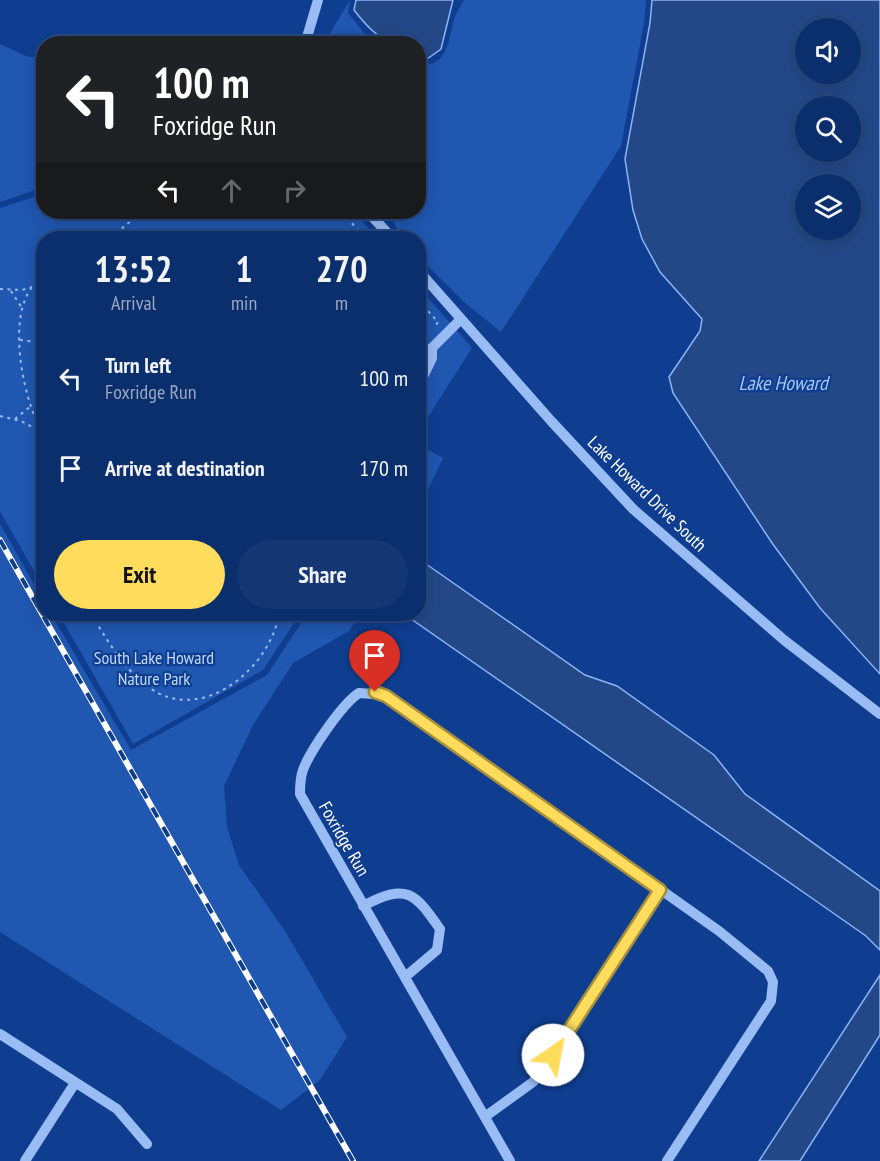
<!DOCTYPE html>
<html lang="en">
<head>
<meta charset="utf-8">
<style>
  body { margin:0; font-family:"PT Sans Narrow",sans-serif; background:#143672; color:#f1f3f6; height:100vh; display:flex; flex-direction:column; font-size:22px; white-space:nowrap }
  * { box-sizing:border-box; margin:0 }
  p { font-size:20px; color:#9aa8c2 }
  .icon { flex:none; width:33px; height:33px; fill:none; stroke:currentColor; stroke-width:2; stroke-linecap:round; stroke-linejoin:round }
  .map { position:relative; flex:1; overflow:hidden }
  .panel { position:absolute; left:36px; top:231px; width:390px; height:390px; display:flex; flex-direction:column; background:#0b2e6d; border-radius:24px; box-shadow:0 3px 15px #0003,0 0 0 2px #2b4a80 }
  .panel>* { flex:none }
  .guide { position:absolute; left:36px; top:36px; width:390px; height:183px; border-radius:24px; box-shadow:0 3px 15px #0003,0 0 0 2px #2b4a80; background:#202124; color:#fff; overflow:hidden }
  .fabs { position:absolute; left:795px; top:18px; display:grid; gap:12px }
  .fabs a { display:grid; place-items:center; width:66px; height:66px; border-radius:50%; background:#0b2e6d; box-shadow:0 3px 15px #0003,0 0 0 2px #2b4a80; font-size:30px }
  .pin { position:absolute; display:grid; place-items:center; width:51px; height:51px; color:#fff; margin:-62px -26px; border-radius:50% 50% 50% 0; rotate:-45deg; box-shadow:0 0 6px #0007 }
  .pin .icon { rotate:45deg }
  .me { position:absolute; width:66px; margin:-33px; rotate:33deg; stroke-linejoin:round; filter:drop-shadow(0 0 4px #0008) }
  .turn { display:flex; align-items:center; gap:21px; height:126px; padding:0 18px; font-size:27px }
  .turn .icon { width:78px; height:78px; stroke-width:2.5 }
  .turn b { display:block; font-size:42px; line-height:51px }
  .lanes { display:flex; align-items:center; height:57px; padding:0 18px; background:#0003; justify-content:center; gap:30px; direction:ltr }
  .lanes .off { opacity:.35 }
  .eta { display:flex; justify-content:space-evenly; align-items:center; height:102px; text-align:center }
  .eta b { font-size:36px; font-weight:600; line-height:42px }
  .cta { display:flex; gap:12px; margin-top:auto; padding:12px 18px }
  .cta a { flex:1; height:69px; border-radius:36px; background:#ffdc5c; color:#111; font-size:24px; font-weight:600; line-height:69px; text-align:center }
  .cta a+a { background:#143672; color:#f1f3f6 }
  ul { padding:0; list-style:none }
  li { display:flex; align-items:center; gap:18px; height:90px; padding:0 18px }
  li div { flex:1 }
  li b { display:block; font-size:22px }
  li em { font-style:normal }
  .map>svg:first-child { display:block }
  .green { fill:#2057b1 }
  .water { fill:#244887; stroke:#8ab5f8; stroke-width:1.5; fill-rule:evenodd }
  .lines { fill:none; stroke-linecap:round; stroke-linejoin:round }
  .path { stroke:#99bcf4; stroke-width:2; stroke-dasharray:3 4.5; stroke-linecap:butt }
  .minor { stroke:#99bcf4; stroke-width:10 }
  .rail-casing { stroke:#fff; stroke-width:6 }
  .rail { stroke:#0f3e91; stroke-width:4; stroke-dasharray:11; stroke-linecap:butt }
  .route-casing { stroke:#a68f3c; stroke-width:15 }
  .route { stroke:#ffdc5c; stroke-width:10 }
  .labels { text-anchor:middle; stroke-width:4.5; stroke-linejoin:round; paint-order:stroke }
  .street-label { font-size:18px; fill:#fff; stroke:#0f3e91 }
  .park-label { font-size:18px; fill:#c1d8fe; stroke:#0f3e91 }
  .water-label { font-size:20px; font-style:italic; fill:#a5c6fb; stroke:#0f3e91 }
</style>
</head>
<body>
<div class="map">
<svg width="880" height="1161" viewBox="0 0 880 1161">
  <rect width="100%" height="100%" fill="#0f3e91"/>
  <!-- green -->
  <path class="green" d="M350 0 348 13 364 33 380 43H324Z
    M464 0H646L644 23 621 146 501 332 464 302 419 257 418 238H402L388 212H418L419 64C449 69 448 37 455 17 457 11 461 6 464 0Z
    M0 44 26 56 43 59 44 187 0 202Z
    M43 194 44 212H354L377 238H44L43 587 0 511V208Z
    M418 286 472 348 419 431H418Z
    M423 447 443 458 419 509V450Z
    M0 524 43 600 44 614H51L131 750 267 675 307 614H360L349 631 293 663 253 725 224 786 227 827 239 865 285 931 347 1037 320 1080 281 1110 0 932Z
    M59 614H300L263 670 133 744Z"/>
  <!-- water -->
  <path class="water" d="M356 0H453L441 49 427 59 419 58 418 44C384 44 375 37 354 10Z
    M652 0H880V674L820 608 772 543 673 393 669 377 700 331 702 319 660 272 642 239 633 210 625 159 650 23ZM806 28H850V74H806ZM850 106V152H806V106ZM806 184H850V230H806Z
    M419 559 585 675 617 686 714 755 745 794 880 891V950L866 936 826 908 404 614H418Z
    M880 975V1035L800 1161H759Z"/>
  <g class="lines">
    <!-- path -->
    <path class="path" d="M342 212 365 238
      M110 238 142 212
      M44 279C40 281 34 284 32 287 6 321 24 403 44 436
      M0 289 22 290 32 287
      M11 291 22 308
      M418 300 438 322 436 325
      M20 340 44 343
      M0 416 21 421 40 431
      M15 419 31 406
      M91 614C106 638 123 668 147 686 200 727 270 669 279 614"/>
    <!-- minor -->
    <path class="minor" d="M305 44 318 0
      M368 212 392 238
      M418 270 552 422 633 509 784 640 880 714
      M418 352 432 348 461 319
      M418 387 432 358V348
      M363 906C407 883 414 892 440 929L437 950 405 977
      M0 1034 117 1109 147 1144
      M486 1116 533 1082 541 1073 660 890
      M25 1161 75 1083
      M510 1161 300 794C300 786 300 778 303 770 310 751 342 704 359 693L386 695 719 931 768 971 773 982 771 1001 667 1161"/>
    <!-- rail casing -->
    <g class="rail-casing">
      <path id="rail" d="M0 540 353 1161"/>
    </g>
    <!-- rail -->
    <use href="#rail" class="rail"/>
  </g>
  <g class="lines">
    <!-- route casing -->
    <g class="route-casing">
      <path id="route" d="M375 692 386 696 660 890 553 1055"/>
    </g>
    <!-- route -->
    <use href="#route" class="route"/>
  </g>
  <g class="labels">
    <!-- street labels -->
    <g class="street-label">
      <text transform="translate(647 494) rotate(44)" y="6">Lake Howard Drive South</text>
      <text transform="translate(344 839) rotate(60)" y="6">Foxridge Run</text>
    </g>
    <!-- park labels -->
    <g class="park-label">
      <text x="154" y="664">South Lake Howard<tspan x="154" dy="21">Nature Park</tspan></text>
    </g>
    <!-- water labels -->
    <g class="water-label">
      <text x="783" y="390">Lake Howard</text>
    </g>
  </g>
</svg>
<div class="fabs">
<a><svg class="icon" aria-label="sound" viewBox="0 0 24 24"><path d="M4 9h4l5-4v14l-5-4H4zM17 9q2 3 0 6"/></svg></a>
<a><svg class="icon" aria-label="search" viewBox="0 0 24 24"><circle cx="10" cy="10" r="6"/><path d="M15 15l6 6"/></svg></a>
<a><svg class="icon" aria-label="layers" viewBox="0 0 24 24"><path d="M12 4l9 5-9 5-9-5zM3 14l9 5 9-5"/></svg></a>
</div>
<div class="pin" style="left:375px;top:692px;background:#d93025"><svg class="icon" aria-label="arrive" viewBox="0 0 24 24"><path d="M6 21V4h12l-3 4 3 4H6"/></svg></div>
<svg class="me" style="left:553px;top:1055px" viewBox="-20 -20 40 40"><circle r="19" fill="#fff"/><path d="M0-13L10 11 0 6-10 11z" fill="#ffdc5c"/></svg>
<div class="guide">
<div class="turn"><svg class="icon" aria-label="left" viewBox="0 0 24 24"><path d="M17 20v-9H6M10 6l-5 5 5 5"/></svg><div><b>100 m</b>Foxridge Run</div></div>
<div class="lanes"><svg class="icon" aria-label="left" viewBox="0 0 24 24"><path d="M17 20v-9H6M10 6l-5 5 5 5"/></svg><svg class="icon off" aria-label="ahead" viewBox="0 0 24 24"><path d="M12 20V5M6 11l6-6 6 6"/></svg><svg class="icon off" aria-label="right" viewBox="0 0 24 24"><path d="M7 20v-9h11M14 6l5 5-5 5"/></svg></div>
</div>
<section class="panel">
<div class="eta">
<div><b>13:52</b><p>Arrival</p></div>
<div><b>1</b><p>min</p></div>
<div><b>270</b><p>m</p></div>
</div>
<ul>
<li><svg class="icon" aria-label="left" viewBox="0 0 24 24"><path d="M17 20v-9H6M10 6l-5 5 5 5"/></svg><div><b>Turn left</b><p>Foxridge Run</p></div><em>100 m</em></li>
<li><svg class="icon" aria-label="arrive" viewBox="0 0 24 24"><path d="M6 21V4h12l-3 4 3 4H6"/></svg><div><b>Arrive at destination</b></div><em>170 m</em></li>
</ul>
<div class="cta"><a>Exit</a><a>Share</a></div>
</section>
</div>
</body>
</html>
